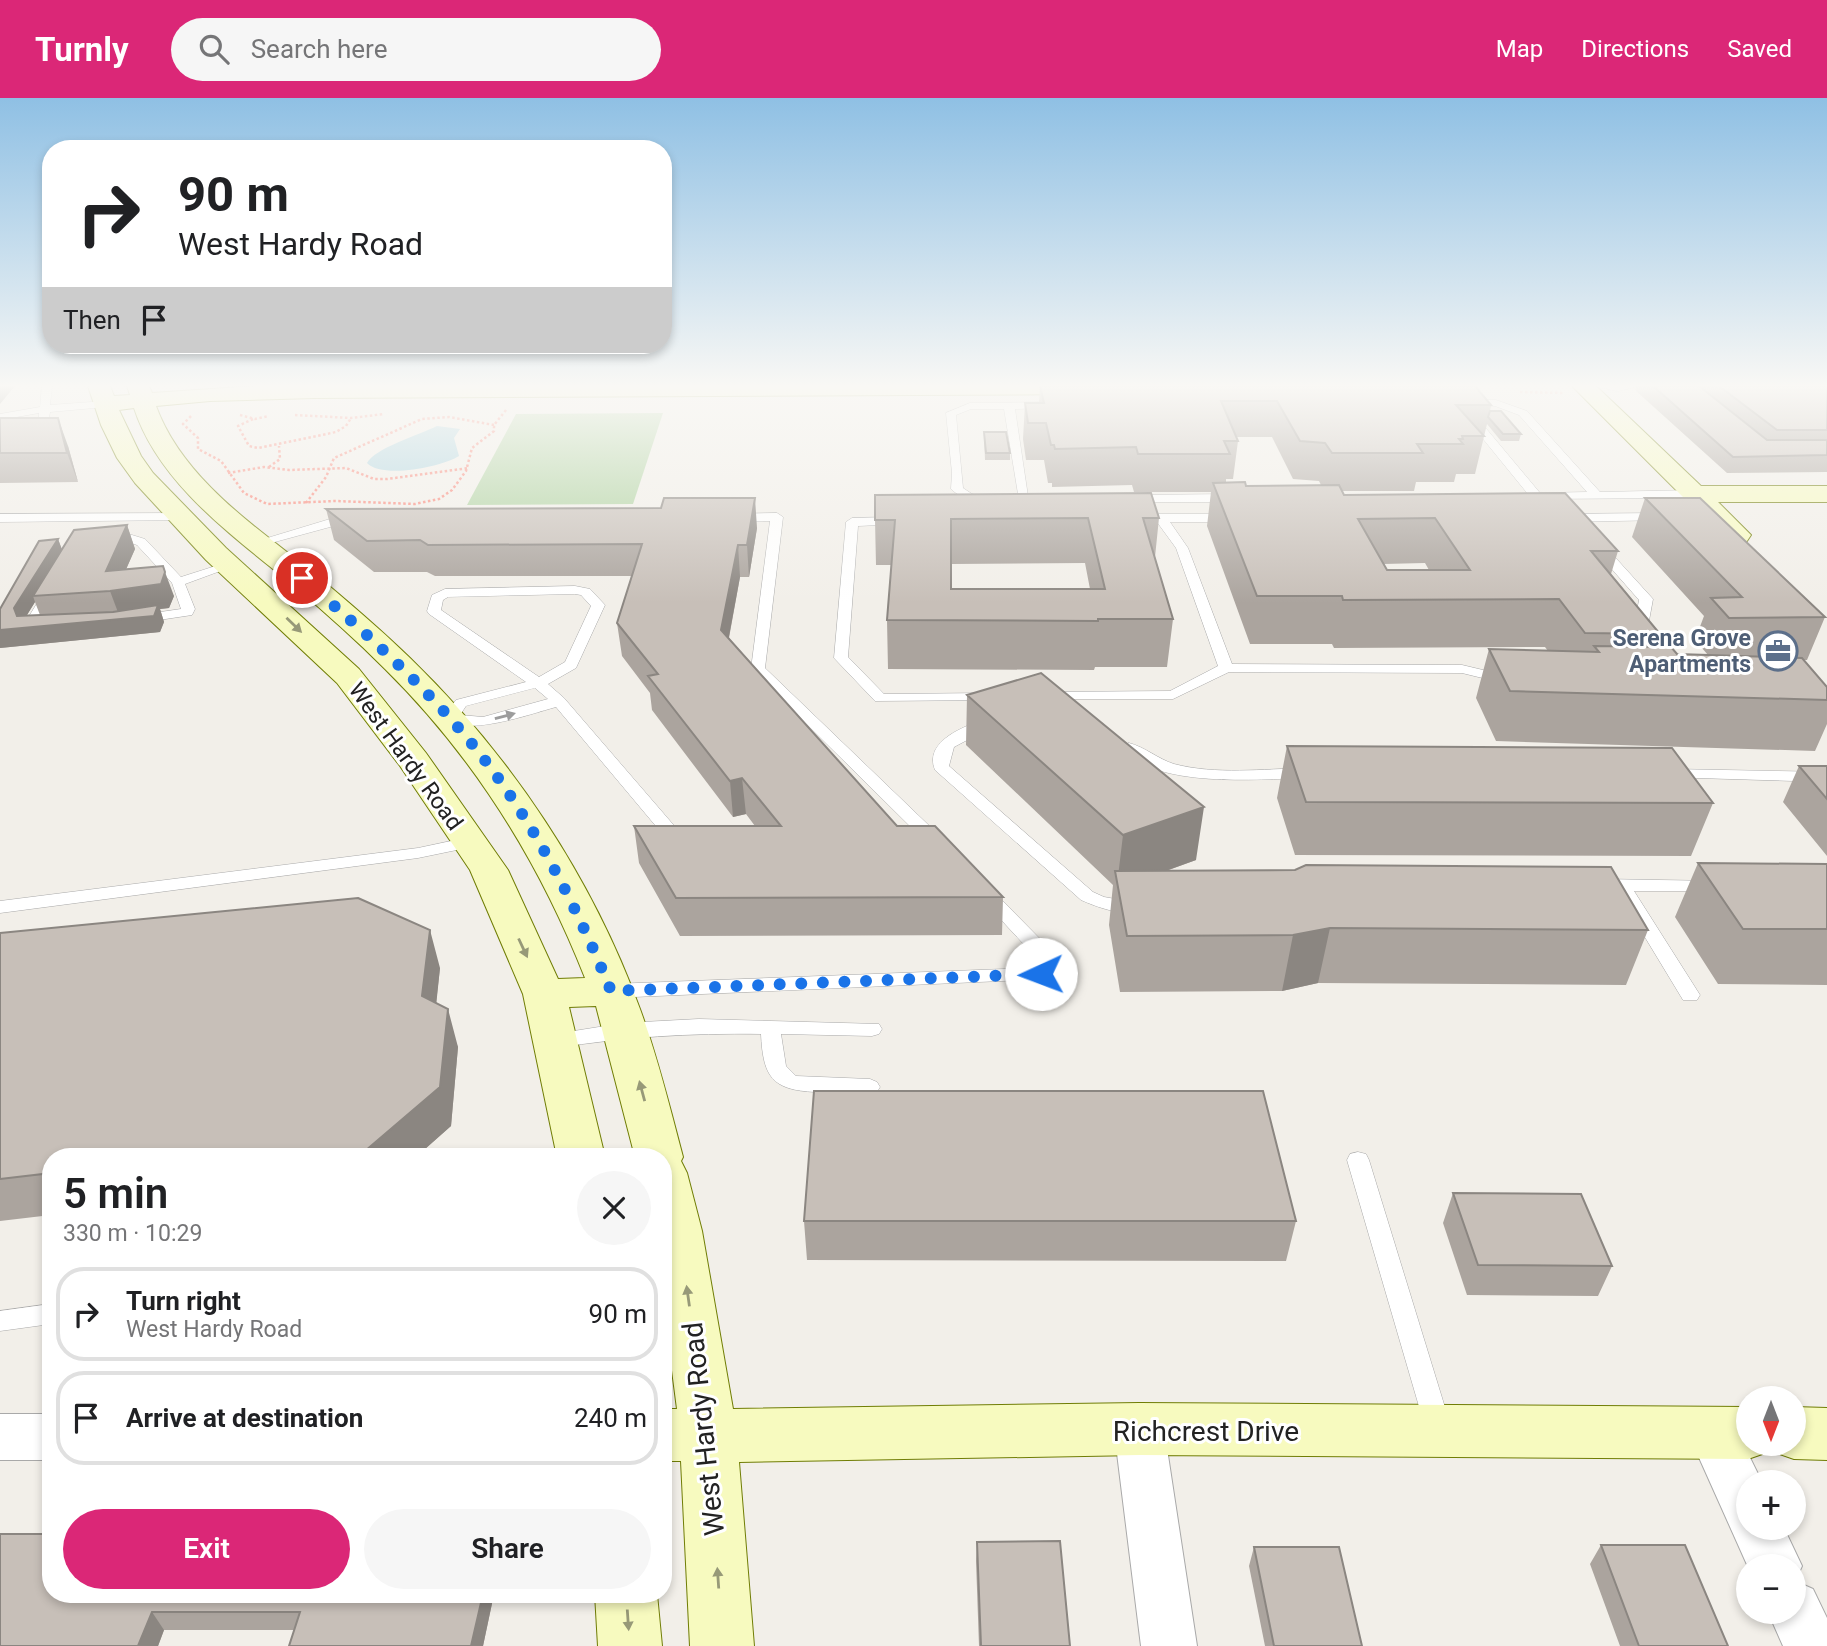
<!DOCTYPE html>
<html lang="en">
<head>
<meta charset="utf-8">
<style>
  body { margin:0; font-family:Roboto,sans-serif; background:#f6f6f6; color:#202124; height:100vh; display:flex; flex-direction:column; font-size:26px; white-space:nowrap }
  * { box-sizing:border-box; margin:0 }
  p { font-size:23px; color:#757577 }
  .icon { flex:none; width:38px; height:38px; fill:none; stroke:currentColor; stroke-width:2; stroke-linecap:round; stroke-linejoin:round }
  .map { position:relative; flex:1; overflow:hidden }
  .drawer { position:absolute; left:42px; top:1050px; width:630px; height:455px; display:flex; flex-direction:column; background:#fff; border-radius:28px; box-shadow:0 4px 10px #0003 }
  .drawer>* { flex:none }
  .top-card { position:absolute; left:42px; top:42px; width:630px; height:214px; border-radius:28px; box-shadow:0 4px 10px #0003; background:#fff; color:#202124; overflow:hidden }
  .needle { width:46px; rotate:180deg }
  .tools { position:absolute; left:1736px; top:1288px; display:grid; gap:14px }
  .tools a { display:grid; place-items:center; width:70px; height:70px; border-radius:50%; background:#fff; box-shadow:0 4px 10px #0003; font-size:35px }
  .pin { position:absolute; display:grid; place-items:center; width:60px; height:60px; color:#fff; margin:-30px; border:4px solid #fff; border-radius:50%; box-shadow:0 2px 7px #0007 }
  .me { position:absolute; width:77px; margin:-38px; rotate:268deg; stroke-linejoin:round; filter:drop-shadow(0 0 5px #0008) }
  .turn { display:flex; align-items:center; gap:24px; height:147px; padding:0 21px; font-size:32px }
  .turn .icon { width:91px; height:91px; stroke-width:2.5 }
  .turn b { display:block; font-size:49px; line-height:60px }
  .then { display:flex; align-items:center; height:66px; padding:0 21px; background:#0003; gap:14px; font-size:26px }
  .round { display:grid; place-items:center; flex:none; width:74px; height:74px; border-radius:37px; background:#f6f6f6 }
  .summary { display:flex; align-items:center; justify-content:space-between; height:119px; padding:0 21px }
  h1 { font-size:42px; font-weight:600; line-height:52px }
  .button { display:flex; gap:14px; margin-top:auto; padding:14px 21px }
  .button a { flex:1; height:80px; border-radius:42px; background:#db2777; color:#fff; font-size:28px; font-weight:600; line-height:80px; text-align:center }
  .button a+a { background:#f6f6f6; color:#202124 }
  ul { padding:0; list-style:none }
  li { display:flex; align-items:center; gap:21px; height:94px; margin:0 14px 10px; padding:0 7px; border:4px solid #e0e0e0; border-radius:28px }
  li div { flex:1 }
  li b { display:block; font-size:26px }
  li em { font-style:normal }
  header { display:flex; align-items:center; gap:42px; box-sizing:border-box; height:98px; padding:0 35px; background:#db2777; color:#fff }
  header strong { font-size:33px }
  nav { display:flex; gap:38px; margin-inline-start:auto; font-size:24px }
  .search { width:490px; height:63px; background:#f6f6f6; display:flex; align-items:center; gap:18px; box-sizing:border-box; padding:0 24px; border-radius:38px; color:#757577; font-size:26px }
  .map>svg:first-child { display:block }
  .forest { fill:#add19e }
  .water { fill:#aad3df }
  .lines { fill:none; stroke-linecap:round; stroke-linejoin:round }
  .lane-casing { stroke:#a9a9a9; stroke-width:1 }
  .street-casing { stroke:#a9a9a9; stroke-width:2 }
  .secondary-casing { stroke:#707d05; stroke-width:2 }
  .path { stroke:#fa8072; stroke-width:2.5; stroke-dasharray:2.5 2.5; stroke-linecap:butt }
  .lane { fill:#fff; fill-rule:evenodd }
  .street { fill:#fff; fill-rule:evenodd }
  .secondary { fill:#f7fabf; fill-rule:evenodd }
  .wall { fill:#aba49e; fill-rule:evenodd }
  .shaded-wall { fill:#8b8681 }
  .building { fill:#c7bfb8; stroke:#8b8681; stroke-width:2; fill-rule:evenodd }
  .oneway { fill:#979978 }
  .oneway2 { fill:#9c9c9c }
  .route { stroke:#1a73e8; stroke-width:12; stroke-dasharray:0 21.6 }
  .labels { text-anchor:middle; stroke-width:6; stroke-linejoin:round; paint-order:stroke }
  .service-label { font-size:23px; font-weight:bold; fill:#4e5e75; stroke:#fff; text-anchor:end }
  .street-label { font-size:23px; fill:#222; stroke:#fff }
  .near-street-label { font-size:28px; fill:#222; stroke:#fff }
</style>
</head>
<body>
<header>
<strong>Turnly</strong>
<div class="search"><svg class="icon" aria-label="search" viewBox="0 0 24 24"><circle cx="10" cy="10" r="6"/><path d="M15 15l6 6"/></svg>Search here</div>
<nav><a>Map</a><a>Directions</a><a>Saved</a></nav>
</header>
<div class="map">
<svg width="1827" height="1548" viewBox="0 0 1827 1548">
  <rect width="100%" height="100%" fill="#f2efe9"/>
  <!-- forest -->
  <path class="forest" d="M663 315 633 406 467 407 516 316Z"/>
  <!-- water -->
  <path class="water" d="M437 328 460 331 454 340 459 358C442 369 382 381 367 365 375 350 419 337 437 328Z"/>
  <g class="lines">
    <!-- lane casing -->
    <g class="lane-casing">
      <path id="lane" d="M42 288H52L50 307 105 303 110 306 105 309 50 314 49 320 44 323 39 320V315L0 322V316L40 309Z
        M1593 288H1639L1618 293Z
        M1461 302H1496L1527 313 1600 394 1695 392 1701 396 1695 400 1532 401 1466 320V316H1474L1540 395 1587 394 1519 317 1495 308 1461 306Z
        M970 305 1049 304 1054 307 1049 310 1015 311 1029 405 1019 402 1004 311H971L956 317 963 390 972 396 990 401C978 409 961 400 951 391L952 375 946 315Z
        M1131 397 1233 396 1239 400 1233 404H1127V398Z
        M179 415 183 416V422L0 424V416Z
        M777 415 783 419 765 570 943 741 946 745 943 749H931L751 571 770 423 735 424 729 420 735 416Z
        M1660 415 1664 416V422L1566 424 1560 420 1566 416Z
        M1135 416H1230L1236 420 1230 424H1170L1188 450 1232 566 1462 567 1508 578 1510 581 1503 585 1462 575 1229 574 1173 601H1040L1038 598 1045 594 1170 593 1218 568 1176 450 1157 424 1131 423V417Z
        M897 419 903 423 901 426 858 428 848 559 884 596 989 595 996 599 994 602 875 603 834 560 846 424 852 420Z
        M353 420 357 421V427L330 429 260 448 254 444 330 421Z
        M132 437 145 441 181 479 228 464 234 468 185 486 195 511 192 517 119 528 26 534 23 528 76 442ZM131 445 137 447 172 485 181 511 119 520 38 526 84 448Z
        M1599 445 1603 446 1653 501 1648 528 1679 562V568H1669L1634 529 1639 502 1595 452V446Z
        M575 488 590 491 605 507 576 570 548 586 564 600 677 731 679 735 677 739H665L556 609C530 616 464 640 442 620L456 602 526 584 429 516 427 513 432 497 445 491ZM575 496 581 497 591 508 565 564 539 579 441 512 443 502 448 499ZM535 590 548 601 483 619 460 617 466 608Z
        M987 621 992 623 995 626 992 629 954 649 949 668 1093 794 1104 799 1138 805 1141 809 1138 813C1121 818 1097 809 1081 802L935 672C923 643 966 627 987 621Z
        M1129 645C1145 649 1158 661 1174 666 1216 677 1263 671 1306 670L1314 675 1306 680C1257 681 1156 691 1121 650Z
        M1670 671 1827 674V684L1664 679 1662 676Z
        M470 739 476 740 479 744 476 748 418 760 0 815V803L418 750Z
        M1600 781 1718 783 1721 787 1712 793H1634L1700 897 1697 902H1683L1617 793 1594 791 1591 787Z
        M988 792 994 794 1046 847 1051 876 1048 881 611 900 604 898 601 893 604 888 611 886 1031 870 1030 853 979 798Z
        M699 921 879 926 882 931 879 936 872 938 781 936 786 968 796 978 870 981 877 984 880 989 877 994 870 997C852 996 833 995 815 994 772 992 763 979 761 936 689 935 626 939 555 950L548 948 545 943 548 938 555 936 624 925Z
        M1358 1054 1366 1056 1369 1062 1451 1329 1447 1337 1438 1341 1429 1337 1425 1329 1347 1062 1350 1056Z
        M51 1206V1226L0 1233V1213Z"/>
    </g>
    <!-- street casing -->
    <g class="street-casing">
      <path id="street" d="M1139 1308 1156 1315 1164 1331 1197 1548H1141L1114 1331 1122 1315Z
        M1713 1312 1730 1319 1762 1384H1748V1430H1784L1802 1468 1795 1483 1813 1491 1827 1520V1548H1783L1768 1514H1794V1468L1748 1469 1688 1335 1696 1319Z
        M0 1316H51V1362H0Z"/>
    </g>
    <!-- secondary casing -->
    <g class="secondary-casing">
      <path id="secondary" d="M88 288H110L114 298 130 297 127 288H149L152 295 256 288H1103L1101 294 1093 296 314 300 210 303 156 308C182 379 253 427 310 472 344 500 378 529 410 560 511 658 592 779 640 911 658 960 670 1010 683 1059L681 1063 687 1075 702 1133 733 1311 1139 1305 1748 1309V1346H1794V1309L1827 1310V1362L1794 1361 1774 1354 1771 1347 1768 1354 1748 1361 1139 1357 739 1364 754 1548H690L681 1363H663V1311H677L663 1203V1059H635L596 908 569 909 605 1059H557L523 896 470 772 400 668 337 585 206 462 135 385 117 360 101 327ZM134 310C159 387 236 440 295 489 326 515 356 542 385 571 474 659 539 763 585 880L558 881 508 772 426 655 359 571 226 450 153 375 141 358 119 312Z
        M1572 288H1596L1701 388H1827V404H1718L1751 437 1747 443 1737 445 1727 443Z
        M595 1496H657L662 1548H598Z"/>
    </g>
    <!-- path -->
    <path class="path" d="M1520 294 1564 295
      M240 317 255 321 269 318
      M295 317 351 320 384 316
      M191 318 183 326 198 340V351L221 363 244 395 267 406 335 403 415 406 439 401 452 392 466 373 472 350 494 333V327L506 312
      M253 321 238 328 249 348 258 350 336 334 346 328 351 320
      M269 369 280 361 279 348
      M228 375 264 369 289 372 346 370 374 381H387L469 370
      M306 405 326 379 334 360 422 321 449 319 494 327"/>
    <!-- lane -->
    <use href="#lane" class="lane"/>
    <!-- street -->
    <use href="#street" class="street"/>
    <!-- secondary -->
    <use href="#secondary" class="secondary"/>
  </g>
  <!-- wall -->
  <path class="wall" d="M1040 288 1491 307 1490 313 1521 336 1519 343H1501L1487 326 1475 376H1456L1454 384H1416L1414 393H1342L1344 397 1618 453 1611 476 1660 536 1655 549 1677 556 1708 557 1695 542 1704 518 1632 439 1645 400 1825 519 1807 562H1804L1827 589V626L1815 653 1496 643 1476 600 1489 551 1548 553 1545 549 1334 550 1332 546H1250L1207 428 1211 394H1134L1132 387 1052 389V385H1048L1044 362H1026L1023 341 1025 305H1039ZM1236 339H1272L1293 381 1319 383 1321 387 1246 388 1226 385V381H1233L1238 343ZM1425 465 1429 472H1387L1383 466Z
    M1636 288H1827V374L1727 375 1635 292Z
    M0 320 68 348 78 384 0 385Z
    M984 334 1010 355V362H985Z
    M661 410 757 430 749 479H740L729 540 897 728 1003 799 1002 837 680 838 639 765 634 728H755L746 716 733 719 652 612 650 595 622 558 617 525 632 478H435L427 474H374L334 442 326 411Z
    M1159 420 1155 459 1173 521 1167 569H1095L1094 572 888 571 887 522 891 467H876L875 422ZM1085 465 1090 491H951V466Z
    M127 427 135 451 126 471 174 498 169 510 160 511 164 524 160 534 0 550 58 441 62 452ZM35 504 40 517 26 518Z
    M967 597 1196 762 1166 773 1648 832 1626 887 1318 885 1282 893 1120 894 1109 827 1113 787 966 647Z
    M1287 648 1713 705 1691 758 1295 757 1277 700Z
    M1799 668H1827V758L1783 704Z
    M1698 765 1827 766V887L1718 886 1675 819Z
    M0 835 440 870 436 905 458 949 451 1028 416 1059H51V1117L0 1123Z
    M1453 1095 1612 1168 1598 1198 1467 1197 1443 1125Z
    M804 1123H1296L1286 1163 807 1162Z
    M977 1444 1070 1548H979L976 1463Z
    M1601 1447 1728 1548H1620L1590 1466Z
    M1254 1449 1362 1548H1265L1249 1468Z
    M51 1496H494L483 1548 294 1532H164L158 1548H0Z"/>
  <!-- shaded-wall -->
  <path class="shaded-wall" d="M0 288H15L0 306Z
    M58 320 68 348 78 384 67 355Z
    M755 400 757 430 749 479 747 447Z
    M127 427 135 451 117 492 165 474 174 498 169 510 160 511 164 524 160 534 0 550V532L58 441 64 457 33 498 35 504 21 527 119 517 110 493 106 473Z
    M738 447 740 479 724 565 721 532Z
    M742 680 746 716 733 719 730 683Z
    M1204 709 1196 762 1118 790 1117 787 1123 737Z
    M1330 830 1318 885 1282 893 1293 837Z
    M430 832 440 870 433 937 422 898Z
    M448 911 458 949 451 1028 416 1059H358Z
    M483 1496H494L483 1548H471Z
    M152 1514 164 1532 158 1548H138Z"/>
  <!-- building -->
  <path class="building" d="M1040 288H1475L1491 307H1456L1484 338H1462L1463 341H1459L1463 346H1417L1423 355H1332L1325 345 1300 343 1277 303H1221L1238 343H1224L1230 356H1138L1136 349 1055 351 1054 347H1051L1046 325H1028L1025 305H1044Z
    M1653 288H1699L1767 342H1827V357L1733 359Z
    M1719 288H1827V332H1777Z
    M1490 313H1501L1521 336H1503L1488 319Z
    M0 320H58L67 355H0Z
    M984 334H1006L1010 355H986Z
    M1245 384 1246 388 1339 387 1344 397 1565 395 1618 453H1591L1660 536 1585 535 1559 501 1343 502 1342 498H1257L1213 385ZM1435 420 1470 472H1387L1358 421Z
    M1151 395 1159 420H1143L1173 521H1098V523L887 522 895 422H875V397ZM1088 420 1105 491H951V421Z
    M664 400H755L747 447H738L721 532 897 728H935L1003 799 676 800 634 728H781L742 680 730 683 648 578 658 576 617 525 642 446 428 447 420 442 367 443 326 411 661 410Z
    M1645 400H1700L1825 519 1729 520 1711 500 1742 499Z
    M127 427 106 473 163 468 165 474 161 486 110 493 33 498 74 432Z
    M58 441 14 510 17 518 113 514 158 507 154 518 0 532V511L39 443Z
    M1594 548 1671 549 1677 556 1802 560 1827 589V602L1510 593 1489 551 1599 554Z
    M1041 575 1204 709 1123 737 967 597Z
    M1287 648 1672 650 1713 705 1306 704Z
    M1799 668H1827V701Z
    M1698 765 1827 766V831H1743Z
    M1306 767 1611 769 1648 832 1330 830 1293 837 1127 838 1115 773 1295 772Z
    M358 800 430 832 422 898 448 911 440 989 358 1059H51V1075L0 1081V835Z
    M814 993H1263L1296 1123H804Z
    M1453 1095 1581 1096 1612 1168 1478 1167Z
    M0 1436H51V1496H483L471 1548H289L300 1514H152L138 1548H0Z
    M1060 1443 1070 1548H981L977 1444Z
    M1601 1447H1685L1728 1548H1639Z
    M1254 1449H1339L1362 1548H1274Z"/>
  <!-- one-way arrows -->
  <defs><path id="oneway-solid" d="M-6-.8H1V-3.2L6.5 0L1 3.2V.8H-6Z" transform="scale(1.75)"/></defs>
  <g class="oneway">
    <use href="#oneway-solid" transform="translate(294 527) rotate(44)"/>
    <use href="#oneway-solid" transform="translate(523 850) rotate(65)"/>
    <use href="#oneway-solid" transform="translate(642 993) rotate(-105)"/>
    <use href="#oneway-solid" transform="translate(688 1198) rotate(-98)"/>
    <use href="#oneway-solid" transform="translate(718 1480) rotate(-94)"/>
    <use href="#oneway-solid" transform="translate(628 1522) rotate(86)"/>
  </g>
  <use class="oneway2" href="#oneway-solid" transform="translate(505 618) rotate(-15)"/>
  <!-- sky -->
  <linearGradient id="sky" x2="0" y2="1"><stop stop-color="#8fc0e4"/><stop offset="0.57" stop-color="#f9f8f5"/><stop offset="1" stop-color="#f9f8f5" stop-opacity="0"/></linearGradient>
  <rect width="1827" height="505" fill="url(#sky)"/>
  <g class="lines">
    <!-- route -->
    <path class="route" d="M302 480C362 531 423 586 473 647 532 720 576 807 611 893L1041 876"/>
  </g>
  <!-- icons -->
  <defs>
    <g id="office-ring" transform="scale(2.0125)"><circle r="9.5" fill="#fff" stroke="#5c6f8a" stroke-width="1.5"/><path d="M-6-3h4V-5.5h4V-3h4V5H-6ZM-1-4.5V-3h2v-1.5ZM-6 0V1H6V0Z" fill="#5c6f8a"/></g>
  </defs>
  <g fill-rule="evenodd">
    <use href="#office-ring" x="1778" y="553"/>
  </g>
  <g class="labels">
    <!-- service labels -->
    <g class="service-label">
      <text x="1751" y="548">Serena Grove<tspan x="1751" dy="26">Apartments</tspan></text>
    </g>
    <!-- street labels -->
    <g class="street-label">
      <text transform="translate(406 658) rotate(54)" y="8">West Hardy Road</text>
    </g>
    <!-- near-street labels -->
    <g class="near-street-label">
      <text transform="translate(703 1331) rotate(-96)" y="10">West Hardy Road</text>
      <text x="1206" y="1343">Richcrest Drive</text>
    </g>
  </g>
</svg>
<div class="tools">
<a><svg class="needle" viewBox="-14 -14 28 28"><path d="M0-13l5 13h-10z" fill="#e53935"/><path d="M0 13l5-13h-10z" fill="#757577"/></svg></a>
<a>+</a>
<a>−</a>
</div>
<div class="pin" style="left:302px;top:480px;background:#d93025"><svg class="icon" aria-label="arrive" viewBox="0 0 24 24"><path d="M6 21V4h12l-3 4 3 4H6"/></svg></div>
<svg class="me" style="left:1041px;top:876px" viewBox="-20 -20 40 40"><circle r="19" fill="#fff"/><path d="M0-13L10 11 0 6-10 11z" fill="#1a73e8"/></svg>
<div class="top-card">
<div class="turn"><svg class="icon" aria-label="right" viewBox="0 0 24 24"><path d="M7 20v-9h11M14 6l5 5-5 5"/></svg><div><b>90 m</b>West Hardy Road</div></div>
<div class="then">Then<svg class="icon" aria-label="arrive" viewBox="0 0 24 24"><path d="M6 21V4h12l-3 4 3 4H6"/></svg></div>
</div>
<section class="drawer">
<div class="summary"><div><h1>5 min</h1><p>330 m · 10:29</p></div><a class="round"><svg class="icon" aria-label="close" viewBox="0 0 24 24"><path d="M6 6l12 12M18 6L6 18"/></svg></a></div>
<ul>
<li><svg class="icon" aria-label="right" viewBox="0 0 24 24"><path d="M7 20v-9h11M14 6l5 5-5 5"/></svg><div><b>Turn right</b><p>West Hardy Road</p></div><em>90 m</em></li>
<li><svg class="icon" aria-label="arrive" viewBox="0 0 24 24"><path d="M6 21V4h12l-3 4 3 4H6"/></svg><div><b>Arrive at destination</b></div><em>240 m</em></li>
</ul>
<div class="button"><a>Exit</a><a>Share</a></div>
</section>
</div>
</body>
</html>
